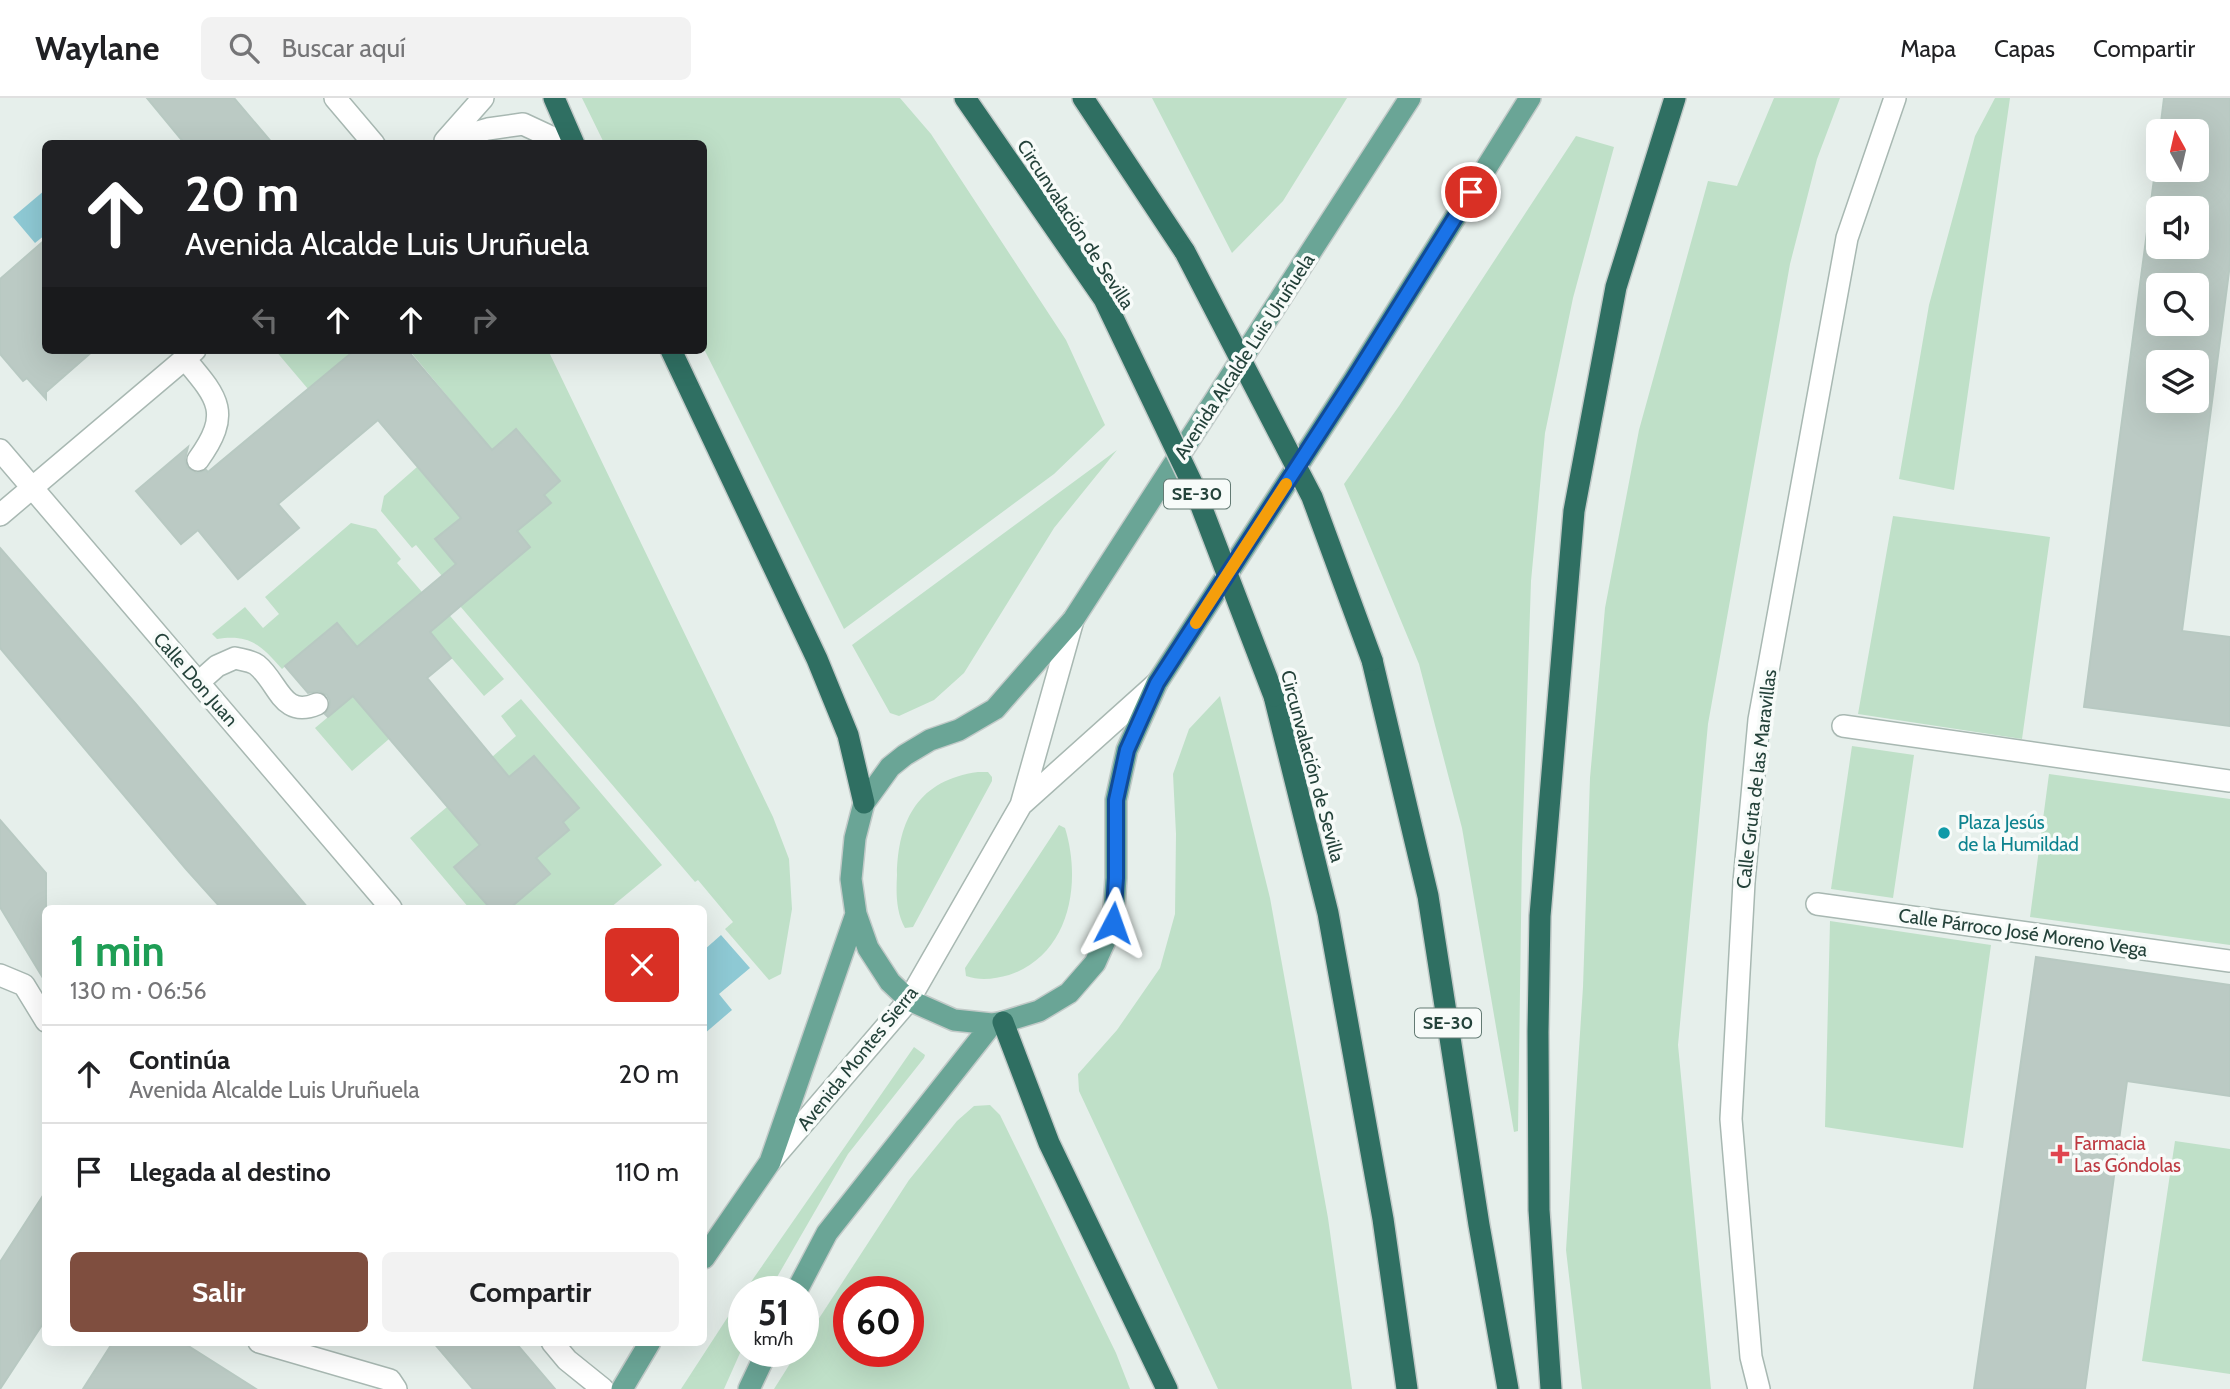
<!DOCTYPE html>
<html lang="es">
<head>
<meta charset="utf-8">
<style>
  body { margin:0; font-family:Cabin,sans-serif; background:#f2f2f2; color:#202124; height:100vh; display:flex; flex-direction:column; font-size:26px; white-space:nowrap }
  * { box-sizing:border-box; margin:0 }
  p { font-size:23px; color:#757577 }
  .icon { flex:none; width:38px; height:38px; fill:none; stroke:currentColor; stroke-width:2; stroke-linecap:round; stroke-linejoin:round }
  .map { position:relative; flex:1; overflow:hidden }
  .details { position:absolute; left:42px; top:807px; width:665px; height:441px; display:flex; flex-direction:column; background:#fff; border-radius:10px; box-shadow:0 7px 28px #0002 }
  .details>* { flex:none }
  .top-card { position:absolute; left:42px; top:42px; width:665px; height:214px; border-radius:10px; box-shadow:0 7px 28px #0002; background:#202124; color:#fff; overflow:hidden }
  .needle { width:46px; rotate:352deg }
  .controls { position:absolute; left:2146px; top:21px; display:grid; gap:14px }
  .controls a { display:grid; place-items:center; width:63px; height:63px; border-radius:10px; background:#fff; box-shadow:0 7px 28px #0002; font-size:35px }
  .speed { position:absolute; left:728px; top:1178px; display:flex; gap:14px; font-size:35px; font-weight:700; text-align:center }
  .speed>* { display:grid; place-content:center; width:91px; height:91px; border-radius:50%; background:#fff; box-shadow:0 7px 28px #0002; line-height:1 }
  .speed small { font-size:18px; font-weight:400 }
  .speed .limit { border:10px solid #d22; background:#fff; color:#111 }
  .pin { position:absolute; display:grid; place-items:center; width:60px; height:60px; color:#fff; margin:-30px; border:4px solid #fff; border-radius:50%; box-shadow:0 2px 7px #0007 }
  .me { position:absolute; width:77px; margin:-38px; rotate:4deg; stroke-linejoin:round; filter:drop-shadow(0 0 5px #0008) }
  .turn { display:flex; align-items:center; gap:24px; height:147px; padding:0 28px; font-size:32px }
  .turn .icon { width:91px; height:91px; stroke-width:2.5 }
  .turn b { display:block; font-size:49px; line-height:60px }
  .lanes { display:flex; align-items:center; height:66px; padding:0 28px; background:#0003; justify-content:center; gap:35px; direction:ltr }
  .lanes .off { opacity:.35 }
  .round { display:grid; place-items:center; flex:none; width:74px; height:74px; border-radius:10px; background:#f2f2f2 }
  .summary { display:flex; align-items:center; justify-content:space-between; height:119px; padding:0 28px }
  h1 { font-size:42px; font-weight:800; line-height:52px; color:#1e9e55 }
  .button { display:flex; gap:14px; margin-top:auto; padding:14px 28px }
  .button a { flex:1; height:80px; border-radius:10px; background:#7f4e3f; color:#fff; font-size:28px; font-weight:800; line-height:80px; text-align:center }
  .button a+a { background:#f2f2f2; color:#202124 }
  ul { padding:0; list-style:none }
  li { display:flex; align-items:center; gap:21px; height:98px; padding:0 28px; border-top:2px solid #e0e0e0 }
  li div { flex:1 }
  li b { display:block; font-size:26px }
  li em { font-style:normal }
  header { display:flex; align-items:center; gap:42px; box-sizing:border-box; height:98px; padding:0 35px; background:#fff; border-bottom:2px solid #e0e0e0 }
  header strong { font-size:33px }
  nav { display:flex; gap:38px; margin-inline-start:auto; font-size:24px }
  .search { width:490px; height:63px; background:#f2f2f2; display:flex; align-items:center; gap:18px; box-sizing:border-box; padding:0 24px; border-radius:10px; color:#757577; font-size:26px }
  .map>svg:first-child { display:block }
  .green { fill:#bfe0c8; fill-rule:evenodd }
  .water { fill:#8ec9d4 }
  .building { fill:#bbcac4; stroke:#b8c9c2; stroke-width:2; fill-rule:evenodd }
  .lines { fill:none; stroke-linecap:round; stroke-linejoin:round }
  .lane-casing { stroke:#a8b8b2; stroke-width:24 }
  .street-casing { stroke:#a8b8b2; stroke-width:24 }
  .primary-casing { stroke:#c2cac8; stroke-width:24 }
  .highway-casing { stroke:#c2cac8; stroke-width:24 }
  .lane { stroke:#fff; stroke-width:21 }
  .street { stroke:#fff; stroke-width:21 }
  .primary { stroke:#6aa596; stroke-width:21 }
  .highway { stroke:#2f6f62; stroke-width:21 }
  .highway-bridge-casing { stroke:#c2cac8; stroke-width:24; stroke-linecap:butt }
  .highway-bridge { stroke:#2f6f62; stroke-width:21 }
  .route-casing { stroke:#114b97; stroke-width:18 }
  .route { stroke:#1a73e8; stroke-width:12 }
  .slow { stroke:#f59e0b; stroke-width:12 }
  .culture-dot { fill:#0f9aa8; stroke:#f7fbf9; stroke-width:2.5 }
  .health-dot { fill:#e0444e; stroke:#f7fbf9; stroke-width:2.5 }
  .labels { text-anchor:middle; stroke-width:7; stroke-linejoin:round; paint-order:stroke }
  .shield { fill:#f7fbf9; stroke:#637a73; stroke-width:2 }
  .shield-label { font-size:18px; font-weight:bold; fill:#24423a }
  .street-label { font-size:19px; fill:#24423a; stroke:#f7fbf9 }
  .culture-label { font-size:19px; fill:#0d838f; stroke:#f7fbf9; text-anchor:start }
  .health-label { font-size:19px; fill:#be3a42; stroke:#f7fbf9; text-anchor:start }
</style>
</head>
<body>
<header>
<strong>Waylane</strong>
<div class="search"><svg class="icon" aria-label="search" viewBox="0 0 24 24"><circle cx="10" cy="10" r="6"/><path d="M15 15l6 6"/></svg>Buscar aquí</div>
<nav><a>Mapa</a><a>Capas</a><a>Compartir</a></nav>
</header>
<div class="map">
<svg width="2230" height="1291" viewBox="0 0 2230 1291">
  <rect width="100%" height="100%" fill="#e6efeb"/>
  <!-- green -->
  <path class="green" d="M582 0H900L931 36 1066 242 1105 327 1054 376 844 531 704 251V46L604 45Z
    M1152 0H1347L1283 103 1232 155Z
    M1774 0H1840L1817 61 1790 166 1708 626 1678 947 1711 1291H1582L1566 1152 1583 889 1590 680 1605 510 1639 332 1708 83 1737 88Z
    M1995 0H2010L1954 392 1899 381 1929 207 1975 38Z
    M1576 38 1614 49 1573 200 1545 335 1531 483 1522 754 1518 1033 1514 1034 1462 730 1419 566 1344 386 1399 308Z
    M275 252H355L308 291Z
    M409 252H548L773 719 789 761 792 811 781 876 769 882 725 831 733 824 698 782 695 784 443 488 447 484 416 447 412 450 381 413 384 398 417 369 461 420 435 442 479 492 530 449 517 433 550 405 544 397 516 331 492 352Z
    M1117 352 1054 430 964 575 934 602 899 618 890 615 852 547Z
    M1893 418 2050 439 2022 641 1858 616Z
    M351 425 376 431 401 461 397 465 428 501 433 498 504 581 484 598 407 508 357 549 336 525 282 571C261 547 250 536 217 541L212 536 245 509 263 530 279 516 265 499Z
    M353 598 389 641 352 673 315 630Z
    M1220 598 1270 800 1328 1120 1352 1291H1218L1079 993 1078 976 1117 932 1160 870 1175 816 1176 736 1173 676 1189 631Z
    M521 601 662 767 610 810H510L549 777 536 760 569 732 563 724 579 710 534 658 510 679 492 659 516 638 501 618Z
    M1852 648 1914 657 1893 800 1831 791Z
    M978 674H988L992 679V683L913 829 905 830C896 814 896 795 897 777 898 721 919 682 978 674Z
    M2049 676 2230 701V847L2030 819Z
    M447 709 480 747 455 769 490 810H469L410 740Z
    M1059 727 1065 730C1082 785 1070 857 1009 877 995 881 980 883 966 878L965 870Z
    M1830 823 1991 847 1963 1050 1825 1029Z
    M914 949 925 957 924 960 848 1056 769 1193 744 1194Z
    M990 1007 1000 1017 1116 1255 1130 1291H774L798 1253H803V1245L909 1082 957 1023 974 1008ZM849 1194H908V1253H849Z
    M2175 1043 2230 1051V1276L2142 1263Z
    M744 1194V1246L724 1291H681Z"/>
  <!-- water -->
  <path class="water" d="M45 92V137L35 145 13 119Z
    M721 837 750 870 719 896 732 912 704 936V852Z"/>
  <!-- building -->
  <path class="building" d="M147 0H234L273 46H185Z
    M2164 0H2230V166L2182 533 2230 539V628L2084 609 2158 51V72H2196V33H2160ZM2158 110H2196V149H2158ZM2158 187H2196V226H2158ZM2158 264H2196V303H2158Z
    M46 141V252H94L46 294V301L27 280 23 283 0 256V181Z
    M355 252H407L492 352 516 331 560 383 544 397 551 405 517 433 530 449 430 534 451 560 427 580 509 679 534 658 579 710 563 724 569 732 536 760 550 776 510 810H490L454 769 480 747 353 598 328 619 325 616 329 610 330 603 327 597 319 593 308 595 285 568 337 525 357 549 456 466 435 441 461 420 378 322 278 406 299 430 238 481 198 432 181 446 136 393 188 349 185 361 187 369 197 375 206 372 208 374Z
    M0 450 135 605 308 810H221L186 771 0 550Z
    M0 722 46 775V885L0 809Z
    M2036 859 2230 887V998L2127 983 2085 1291H1974Z
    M46 1093V1221L0 1291V1164Z
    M113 1244H182L256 1291H83Z
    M433 1244H515L555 1291H473Z"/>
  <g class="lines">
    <!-- lane casing -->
    <g class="lane-casing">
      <path id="lane" d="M185 261C218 300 232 315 198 362
        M199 584 217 568 235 560C242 562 252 563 257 567 279 585 282 621 317 606
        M1021 707 1157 585
        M0 877 24 887 46 923
        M770 1064 909 902 1021 707 1073 522
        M259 1244 390 1282 396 1291
        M552 1244 567 1262 603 1291"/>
    </g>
    <!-- street casing -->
    <g class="street-casing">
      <path id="street" d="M335 0 374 46
        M445 43 488 31 523 26 566 46
        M445 43 483 0
        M0 352 391 810
        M0 417 195 252
        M1843 628 2230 683
        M1817 806 2230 863
        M1759 1291 1751 1259 1731 1021 1744 784 1759 622 1847 140 1895 0"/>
    </g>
    <!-- primary casing -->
    <g class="primary-casing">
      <path id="primary" d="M1410 0 1073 522 995 611 959 632 930 642 905 657 890 669 864 705 855 740 851 781 856 816 868 850 890 884 909 902 954 922 992 926 1003 924 1039 913 1069 895 1095 865 1113 825 1116 780V702L1127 652 1157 585 1354 281 1530 0
        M704 1160 770 1064 856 816
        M796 1194 827 1135 992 926
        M622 1291 650 1244
        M749 1291 767 1253"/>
    </g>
    <!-- highway casing -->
    <g class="highway-casing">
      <path id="highway" d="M554 0 574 46
        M965 0 1104 201
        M1083 0 1185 154
        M671 252 817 561 848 637 864 705
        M1372 562 1428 798 1479 1127 1508 1291
        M1274 598 1328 815 1383 1121 1407 1291
        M1003 924 1049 1045 1167 1291
        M1551 1291 1539 1112 1538 934 1540 818 1574 413 1616 189 1675 0"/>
    </g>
    <!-- lane -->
    <use href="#lane" class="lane"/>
    <!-- street -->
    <use href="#street" class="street"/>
    <!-- primary -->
    <use href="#primary" class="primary"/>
    <!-- highway -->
    <use href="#highway" class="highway"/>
    <!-- highway-bridge casing -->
    <g class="highway-bridge-casing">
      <path id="highway-bridge" d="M1185 154 1312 399 1372 562
        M1104 201 1193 387 1274 598"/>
    </g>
    <!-- highway-bridge -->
    <use href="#highway-bridge" class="highway-bridge"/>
  </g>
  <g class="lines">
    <!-- route casing -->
    <g class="route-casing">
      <path id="route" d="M1113 825 1116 780V702L1127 652 1157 585 1354 281 1471 94"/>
    </g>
    <!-- route -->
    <use href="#route" class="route"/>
    <!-- slow -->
    <path class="slow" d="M1196 525 1286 386"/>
  </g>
  <!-- markers -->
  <circle class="culture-dot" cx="1944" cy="735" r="7"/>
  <path class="health-dot" d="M2056.5 1045.5h7v7h7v7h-7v7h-7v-7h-7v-7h7z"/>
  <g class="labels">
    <!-- shield labels -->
    <g class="shield">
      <rect x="1164" y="381.5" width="66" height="29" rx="5"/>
      <rect x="1415" y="910.5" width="66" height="29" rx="5"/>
    </g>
    <g class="shield-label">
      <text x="1197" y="402">SE-30</text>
      <text x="1448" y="931">SE-30</text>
    </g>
    <!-- street labels -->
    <g class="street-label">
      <text transform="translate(1076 126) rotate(57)" y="7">Circunvalación de Sevilla</text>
      <text transform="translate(1244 258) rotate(-57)" y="7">Avenida Alcalde Luis Uruñuela</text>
      <text transform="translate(196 581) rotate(49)" y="7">Calle Don Juan</text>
      <text transform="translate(1313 668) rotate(75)" y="7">Circunvalación de Sevilla</text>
      <text transform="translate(1756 681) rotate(-83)" y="7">Calle Gruta de las Maravillas</text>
      <text transform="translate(2023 834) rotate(8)" y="7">Calle Párroco José Moreno Vega</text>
      <text transform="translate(857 960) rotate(-51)" y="7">Avenida Montes Sierra</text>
    </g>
    <!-- culture labels -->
    <g class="culture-label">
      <text x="1958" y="731">Plaza Jesús<tspan x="1958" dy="22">de la Humildad</tspan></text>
    </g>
    <!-- health labels -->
    <g class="health-label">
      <text x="2074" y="1052">Farmacia<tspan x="2074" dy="22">Las Góndolas</tspan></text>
    </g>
  </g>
</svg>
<div class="controls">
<a><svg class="needle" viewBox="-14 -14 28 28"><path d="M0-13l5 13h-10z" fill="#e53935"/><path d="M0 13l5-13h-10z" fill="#757577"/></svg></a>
<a><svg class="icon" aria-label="sound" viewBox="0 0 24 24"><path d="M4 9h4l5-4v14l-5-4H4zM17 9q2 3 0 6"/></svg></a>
<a><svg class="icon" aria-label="search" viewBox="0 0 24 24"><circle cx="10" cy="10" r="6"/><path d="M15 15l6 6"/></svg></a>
<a><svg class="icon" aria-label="layers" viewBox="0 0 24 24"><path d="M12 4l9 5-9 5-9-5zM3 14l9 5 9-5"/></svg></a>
</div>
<div class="speed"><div>51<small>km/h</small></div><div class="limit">60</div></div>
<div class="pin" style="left:1471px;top:94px;background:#d93025"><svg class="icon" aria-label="arrive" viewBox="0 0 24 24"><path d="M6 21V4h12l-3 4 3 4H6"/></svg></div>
<svg class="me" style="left:1113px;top:825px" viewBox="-20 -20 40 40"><path d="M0-17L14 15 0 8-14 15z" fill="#1a73e8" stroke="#fff" stroke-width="4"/></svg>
<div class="top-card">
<div class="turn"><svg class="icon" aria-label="ahead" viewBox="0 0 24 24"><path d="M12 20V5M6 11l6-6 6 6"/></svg><div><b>20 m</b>Avenida Alcalde Luis Uruñuela</div></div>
<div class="lanes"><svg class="icon off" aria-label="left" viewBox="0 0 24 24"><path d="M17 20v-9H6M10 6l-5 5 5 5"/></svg><svg class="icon" aria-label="ahead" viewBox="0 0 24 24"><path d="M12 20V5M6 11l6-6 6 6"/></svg><svg class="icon" aria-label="ahead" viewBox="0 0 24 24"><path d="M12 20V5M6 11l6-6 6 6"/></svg><svg class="icon off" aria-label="right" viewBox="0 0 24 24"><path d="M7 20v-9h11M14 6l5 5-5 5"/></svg></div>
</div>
<section class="details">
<div class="summary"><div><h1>1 min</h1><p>130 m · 06:56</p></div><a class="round" style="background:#d93025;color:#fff"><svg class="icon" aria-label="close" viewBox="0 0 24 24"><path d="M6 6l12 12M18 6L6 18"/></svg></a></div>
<ul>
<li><svg class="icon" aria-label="ahead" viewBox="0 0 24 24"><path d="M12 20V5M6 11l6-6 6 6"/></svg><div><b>Continúa</b><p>Avenida Alcalde Luis Uruñuela</p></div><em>20 m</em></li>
<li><svg class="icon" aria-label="arrive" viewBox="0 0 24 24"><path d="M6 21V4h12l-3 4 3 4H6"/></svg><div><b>Llegada al destino</b></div><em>110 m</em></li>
</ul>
<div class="button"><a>Salir</a><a>Compartir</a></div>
</section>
</div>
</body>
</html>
